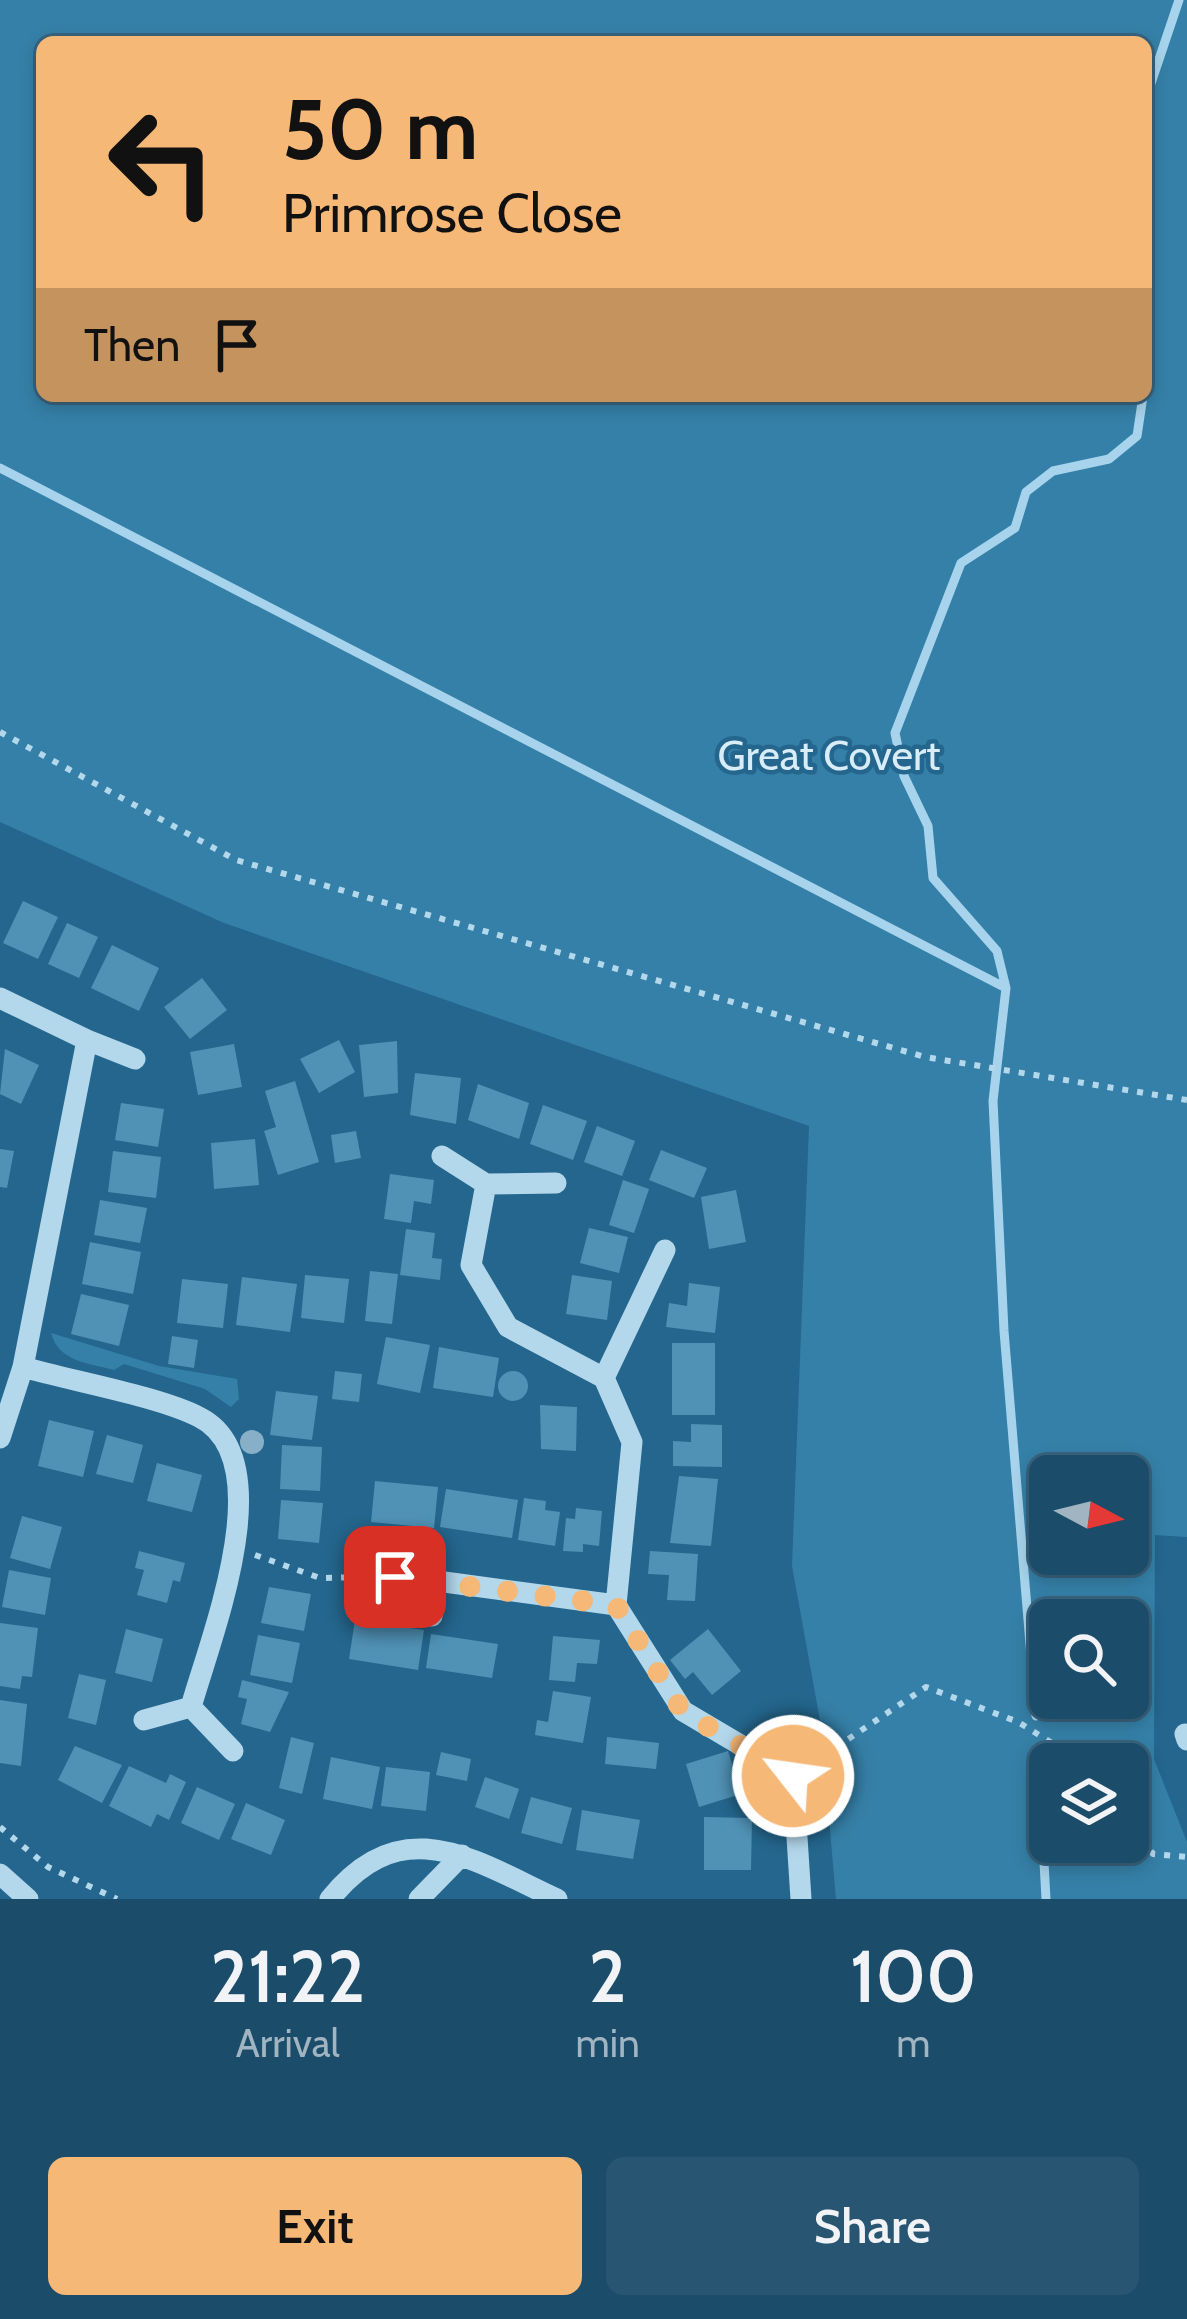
<!DOCTYPE html>
<html lang="en">
<head>
<meta charset="utf-8">
<style>
  body { margin:0; font-family:Cabin,sans-serif; background:#285672; color:#f1f3f6; height:100vh; display:flex; flex-direction:column; font-size:45px; white-space:nowrap }
  * { box-sizing:border-box; margin:0 }
  p { font-size:39px; color:#a0b4c1 }
  .icon { flex:none; width:66px; height:66px; fill:none; stroke:currentColor; stroke-width:2; stroke-linecap:round; stroke-linejoin:round }
  .map { position:relative; height:1899px; overflow:hidden }
  .details { display:flex; flex-direction:column; background:#1b4c6a; flex:1 }
  .details>* { flex:none }
  .guide { position:absolute; left:36px; top:36px; width:1116px; height:366px; border-radius:18px; box-shadow:0 6px 18px #0003,0 0 0 3px #39637e; background:#f6b876; color:#111; overflow:hidden }
  .needle { width:78px; rotate:97deg }
  .tools { position:absolute; left:1029px; top:1455px; display:grid; gap:24px }
  .tools a { display:grid; place-items:center; width:120px; height:120px; border-radius:18px; background:#1b4c6a; box-shadow:0 6px 18px #0003,0 0 0 3px #39637e; font-size:60px }
  .pin { position:absolute; display:grid; place-items:center; width:102px; height:102px; color:#fff; margin:-51px; border-radius:24px; box-shadow:0 6px 18px #0006 }
  .me { position:absolute; width:132px; margin:-66px; rotate:300deg; stroke-linejoin:round; filter:drop-shadow(0 0 9px #0008) }
  .turn { display:flex; align-items:center; gap:42px; height:252px; padding:0 48px; font-size:54px }
  .turn .icon { width:156px; height:156px; stroke-width:2.5 }
  .turn b { display:block; font-size:84px; line-height:102px }
  .then { display:flex; align-items:center; height:114px; padding:0 48px; background:#0003; gap:24px; font-size:45px }
  .eta { display:flex; justify-content:space-evenly; align-items:center; height:204px; text-align:center }
  .eta b { font-size:72px; font-weight:600; line-height:84px }
  .action { display:flex; gap:24px; margin-top:auto; padding:24px 48px }
  .action a { flex:1; height:138px; border-radius:18px; background:#f6b876; color:#111; font-size:48px; font-weight:600; line-height:138px; text-align:center }
  .action a+a { background:#285672; color:#f1f3f6 }
  .map>svg:first-child { display:block }
  .green { fill:#3580a8; fill-rule:evenodd }
  .lines { fill:none; stroke-linecap:round; stroke-linejoin:round }
  .stream { stroke:#a7d4ec; stroke-width:9 }
  .building { fill:#5092b6 }
  .path { stroke:#b3d7eb; stroke-width:6; stroke-dasharray:6 9; stroke-linecap:butt }
  .minor { stroke:#b3d7eb; stroke-width:21 }
  .tree { fill:#87b0c8 }
  .route { stroke:#f6b876; stroke-width:21; stroke-dasharray:0 37.8 }
  .labels { text-anchor:middle; stroke-width:9; stroke-linejoin:round; paint-order:stroke }
  .park-label { font-size:42px; fill:#d8edf8; stroke:#24668d }
</style>
</head>
<body>
<div class="map">
<svg width="1187" height="1899" viewBox="0 0 1187 1899">
  <rect width="100%" height="100%" fill="#24668d"/>
  <!-- green -->
  <path class="green" d="M0 0H1187V1537L1155 1535 1154 1759 1187 1842V1899H836L821 1726 792 1566 809 1126 224 923 0 822ZM42 42H1146V396H42ZM1128 1476V1554H1050V1476ZM1050 1620H1128V1698H1050ZM1050 1764H1128V1842H1050Z
    M51 1333 159 1366 237 1379 239 1399 231 1407 205 1389 124 1364 114 1370C88 1363 59 1362 51 1333Z"/>
  <g class="lines">
    <!-- stream -->
    <path class="stream" d="M1146 98 1179 0
      M0 468 1006 988
      M1036 1716 1004 1331 993 1101 1006 988 997 951 933 878 928 826 904 776 895 733 961 563 1015 528 1026 492 1053 471 1109 459 1137 436 1143 396
      M1038 1752 1046 1899"/>
  </g>
  <!-- building -->
  <path class="building" d="M23 901 58 917 38 959 3 943Z
    M67 923 98 937 79 978 48 964Z
    M112 945 159 968 139 1011 91 988Z
    M202 978 227 1010 190 1039 164 1007Z
    M339 1040 355 1072 319 1093 300 1059Z
    M397 1041 398 1093 364 1097 359 1045Z
    M234 1044 242 1087 198 1095 190 1052Z
    M5 1049 39 1065 21 1104 0 1094Z
    M415 1073 461 1078 456 1124 410 1115Z
    M295 1081 319 1162 278 1175 264 1131 276 1127 265 1091Z
    M478 1084 529 1103 519 1139 468 1120Z
    M121 1103 164 1109 158 1147 115 1140Z
    M543 1105 587 1121 573 1160 530 1144Z
    M597 1126 635 1141 622 1176 584 1162Z
    M356 1131 361 1158 335 1163 331 1135Z
    M255 1139 259 1185 214 1189 211 1143Z
    M0 1149 14 1151 7 1188 0 1187Z
    M661 1150 707 1168 694 1198 649 1180Z
    M113 1151 161 1157 156 1198 108 1192Z
    M390 1174 434 1180 431 1204 414 1201 411 1223 384 1219Z
    M623 1180 649 1189 634 1233 609 1225Z
    M736 1190 746 1242 709 1249 701 1197Z
    M100 1200 147 1208 140 1243 94 1235Z
    M589 1228 628 1237 619 1273 580 1263Z
    M406 1229 435 1233 432 1258 442 1259 440 1280 400 1275Z
    M90 1242 141 1252 133 1294 82 1284Z
    M370 1271 398 1274 392 1324 365 1321Z
    M305 1275 349 1279 344 1323 301 1318Z
    M572 1275 612 1281 607 1320 566 1314Z
    M242 1277 297 1284 290 1332 236 1325Z
    M182 1279 228 1284 223 1328 177 1323Z
    M689 1283 720 1287 715 1333 666 1327 669 1303 687 1306Z
    M81 1294 129 1305 119 1346 71 1334Z
    M172 1336 198 1340 194 1368 168 1364Z
    M386 1337 430 1345 420 1393 377 1384Z
    M672 1343H715V1415H672Z
    M439 1347 499 1358 493 1397 433 1388Z
    M498 1386a15 15 0 1 1 30 0a15 15 0 1 1-30 0Z
    M335 1371 362 1374 359 1402 332 1399Z
    M276 1391 318 1396 312 1440 270 1435Z
    M540 1405 577 1407 576 1451 541 1449Z
    M49 1420 94 1431 83 1477 38 1466Z
    M691 1424 722 1425V1467L673 1466V1441L691 1442Z
    M107 1435 143 1445 133 1483 96 1474Z
    M282 1445 322 1447 320 1491 280 1489Z
    M157 1463 202 1475 192 1512 147 1501Z
    M679 1476 718 1479 711 1546 670 1543Z
    M375 1481 438 1487 434 1528 371 1522Z
    M446 1489 518 1500 512 1538 440 1527Z
    M524 1498 546 1501 545 1510 560 1512 555 1546 518 1540Z
    M281 1500 323 1503 319 1543 278 1539Z
    M576 1508 602 1511 599 1546 583 1544V1552L563 1551 566 1518 575 1519Z
    M22 1516 62 1527 50 1569 10 1558Z
    M139 1551 185 1563 180 1582 173 1580 167 1603 137 1595 144 1570 135 1568Z
    M650 1551 698 1554 695 1601 667 1600 669 1575 648 1574Z
    M9 1570 51 1578 45 1615 2 1607Z
    M269 1587 311 1594 304 1631 261 1623Z
    M355 1620 424 1630 418 1670 349 1659Z
    M0 1623 38 1628 32 1677 22 1676 20 1689 0 1686Z
    M126 1629 163 1639 152 1682 115 1673Z
    M708 1629 741 1671 712 1695 693 1672 685 1679 670 1660Z
    M431 1634 498 1644 492 1678 426 1668Z
    M258 1635 300 1643 292 1683 250 1675Z
    M553 1636 600 1640 597 1664 577 1663 575 1682 549 1680Z
    M79 1674 106 1680 96 1725 68 1718Z
    M242 1680 289 1692 270 1732 241 1724 247 1699 238 1697Z
    M553 1691 591 1697 583 1743 535 1735 537 1720 548 1722Z
    M0 1700 27 1704 21 1766 0 1763Z
    M291 1737 314 1743 302 1794 279 1788Z
    M607 1737 659 1743 656 1769 605 1764Z
    M75 1746 122 1765 102 1803 58 1780Z
    M728 1751 741 1794 699 1807 686 1764Z
    M441 1752 471 1759 467 1781 436 1775Z
    M331 1757 380 1767 372 1809 323 1799Z
    M129 1766 166 1783 170 1774 186 1782 169 1820 157 1814 151 1827 109 1806Z
    M386 1767 430 1772 426 1811 381 1806Z
    M485 1777 519 1789 509 1819 475 1807Z
    M197 1787 235 1804 219 1840 181 1823Z
    M531 1797 572 1808 562 1844 521 1833Z
    M246 1803 285 1820 271 1855 231 1839Z
    M582 1810 640 1820 633 1859 576 1850Z
    M704 1817 752 1818 751 1870H704Z"/>
  <g class="lines">
    <!-- path -->
    <path class="path" d="M0 732 236 860 925 1057 1187 1100
      M255 1555 320 1578 369 1577
      M811 1764 926 1687 1018 1722 1086 1764
      M1128 1812 1153 1854 1187 1857
      M0 1827 48 1867 117 1899"/>
    <!-- minor -->
    <path class="minor" d="M0 998 87 1040
      M442 1156 486 1184
      M556 1183 486 1184 471 1265 508 1327 604 1378 632 1442 616 1605 683 1711 793 1776 801 1899
      M23 1367C71 1381 158 1396 199 1417 283 1459 210 1639 191 1707L233 1751
      M604 1378 665 1250
      M0 1438 23 1367 87 1040 135 1059
      M395 1577 437 1581
      M432 1616 437 1581 616 1605
      M144 1720 191 1707
      M1185 1734 1187 1740
      M0 1874 28 1899
      M330 1899C402 1809 473 1860 557 1899
      M419 1899 462 1855"/>
  </g>
  <!-- trees -->
  <circle class="tree" cx="252" cy="1442" r="12"/>
  <g class="lines">
    <!-- route -->
    <path class="route" d="M395 1577 616 1605 683 1712 793 1776"/>
  </g>
  <g class="labels">
    <!-- park labels -->
    <g class="park-label">
      <text x="829" y="770">Great Covert</text>
    </g>
  </g>
</svg>
<div class="tools">
<a><svg class="needle" viewBox="-14 -14 28 28"><path d="M0-13l5 13h-10z" fill="#e53935"/><path d="M0 13l5-13h-10z" fill="#a0b4c1"/></svg></a>
<a><svg class="icon" aria-label="search" viewBox="0 0 24 24"><circle cx="10" cy="10" r="6"/><path d="M15 15l6 6"/></svg></a>
<a><svg class="icon" aria-label="layers" viewBox="0 0 24 24"><path d="M12 4l9 5-9 5-9-5zM3 14l9 5 9-5"/></svg></a>
</div>
<div class="pin" style="left:395px;top:1577px;background:#d93025"><svg class="icon" aria-label="arrive" viewBox="0 0 24 24"><path d="M6 21V4h12l-3 4 3 4H6"/></svg></div>
<svg class="me" style="left:793px;top:1776px" viewBox="-20 -20 40 40"><circle r="17" fill="#f6b876" stroke="#fff" stroke-width="3"/><path d="M0-11L8 9 0 5-8 9z" fill="#fff"/></svg>
<div class="guide">
<div class="turn"><svg class="icon" aria-label="left" viewBox="0 0 24 24"><path d="M17 20v-9H6M10 6l-5 5 5 5"/></svg><div><b>50 m</b>Primrose Close</div></div>
<div class="then">Then<svg class="icon" aria-label="arrive" viewBox="0 0 24 24"><path d="M6 21V4h12l-3 4 3 4H6"/></svg></div>
</div>
</div>
<section class="details">
<div class="eta">
<div><b>21:22</b><p>Arrival</p></div>
<div><b>2</b><p>min</p></div>
<div><b>100</b><p>m</p></div>
</div>
<div class="action"><a>Exit</a><a>Share</a></div>
</section>
</body>
</html>
